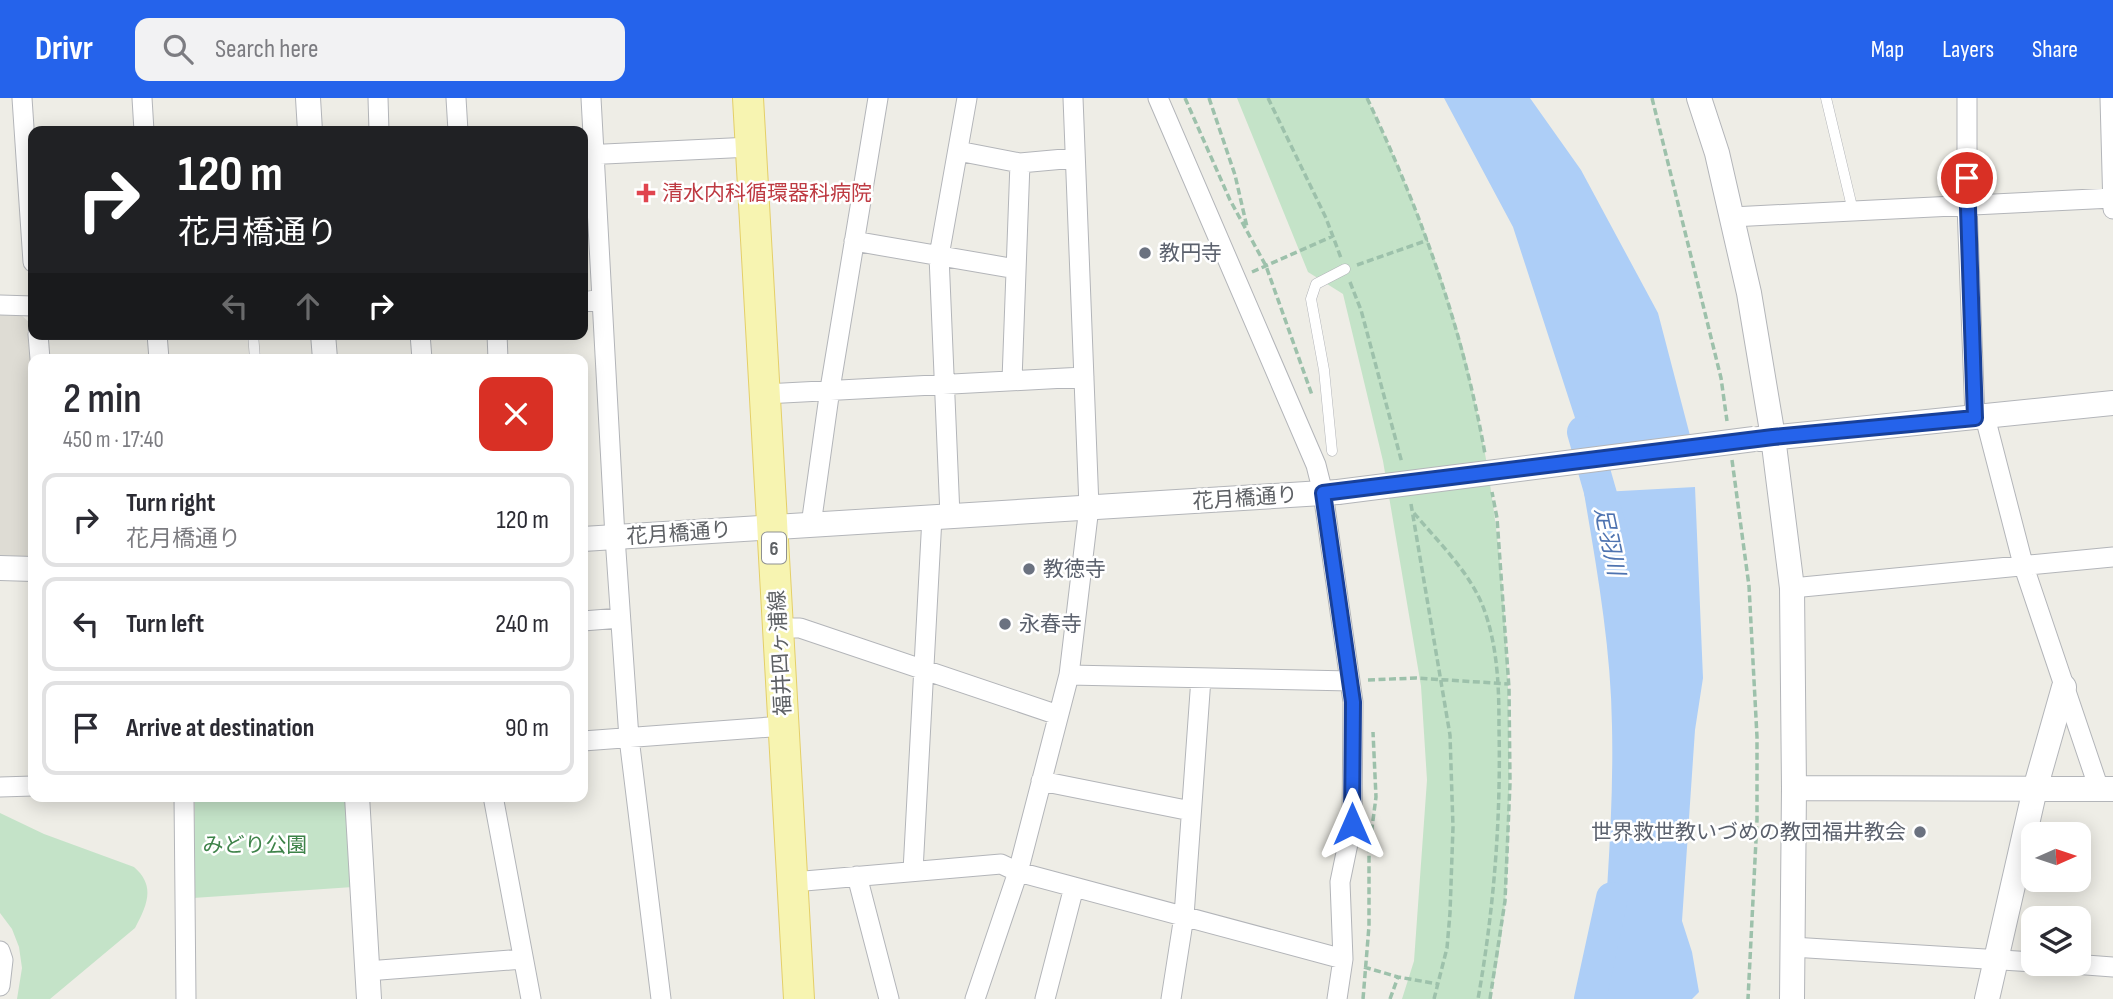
<!DOCTYPE html>
<html lang="en">
<head>
<meta charset="utf-8">
<style>
  body { margin:0; font-family:"Sofia Sans Condensed","Noto Sans JP",sans-serif; background:#f2f2f3; color:#2b2b33; height:100vh; display:flex; flex-direction:column; font-size:26px; white-space:nowrap }
  * { box-sizing:border-box; margin:0 }
  p { font-size:23px; color:#7c7c81 }
  .icon { flex:none; width:38px; height:38px; fill:none; stroke:currentColor; stroke-width:2; stroke-linecap:round; stroke-linejoin:round }
  .map { position:relative; flex:1; overflow:hidden }
  .sheet { position:absolute; left:28px; top:256px; width:560px; height:448px; display:flex; flex-direction:column; background:#fff; border-radius:14px; box-shadow:0 4px 18px #0003 }
  .sheet>* { flex:none }
  .hud { position:absolute; left:28px; top:28px; width:560px; height:214px; border-radius:14px; box-shadow:0 4px 18px #0003; background:#202124; color:#fff; overflow:hidden }
  .needle { width:46px; rotate:87deg }
  .buttons { position:absolute; left:2021px; top:724px; display:grid; gap:14px }
  .buttons a { display:grid; place-items:center; width:70px; height:70px; border-radius:14px; background:#fff; box-shadow:0 4px 18px #0003; font-size:35px }
  .pin { position:absolute; display:grid; place-items:center; width:60px; height:60px; color:#fff; margin:-30px; border:4px solid #fff; border-radius:50%; box-shadow:0 2px 7px #0007 }
  .me { position:absolute; width:77px; margin:-38px; rotate:0deg; stroke-linejoin:round; filter:drop-shadow(0 0 5px #0008) }
  .turn { display:flex; align-items:center; gap:24px; height:147px; padding:0 35px; font-size:32px }
  .turn .icon { width:91px; height:91px; stroke-width:2.5 }
  .turn b { display:block; font-size:49px; line-height:60px }
  .lanes { display:flex; align-items:center; height:66px; padding:0 35px; background:#0003; justify-content:center; gap:35px; direction:ltr }
  .lanes .off { opacity:.35 }
  .round { display:grid; place-items:center; flex:none; width:74px; height:74px; border-radius:14px; background:#f2f2f3 }
  .overview { display:flex; align-items:center; justify-content:space-between; height:119px; padding:0 35px }
  h1 { font-size:42px; font-weight:600; line-height:52px }
  ul { padding:0; list-style:none }
  li { display:flex; align-items:center; gap:21px; height:94px; margin:0 14px 10px; padding:0 21px; border:4px solid #e1e1e2; border-radius:14px }
  li div { flex:1 }
  li b { display:block; font-size:26px }
  li em { font-style:normal }
  header { display:flex; align-items:center; gap:42px; box-sizing:border-box; height:98px; padding:0 35px; background:#2563eb; color:#fff }
  header strong { font-size:33px }
  nav { display:flex; gap:38px; margin-inline-start:auto; font-size:24px }
  .search { width:490px; height:63px; background:#f2f2f3; display:flex; align-items:center; gap:18px; box-sizing:border-box; padding:0 24px; border-radius:14px; color:#7c7c81; font-size:26px }
  .map>svg:first-child { display:block }
  .education { fill:#dedcd4 }
  .green { fill:#c4e3c8 }
  .water { fill:#adcef7 }
  .lines { fill:none; stroke-linecap:round; stroke-linejoin:round }
  .river { stroke:#adcef7; stroke-width:32 }
  .service-casing { stroke:#b3b5b9; stroke-width:11 }
  .minor-casing { stroke:#b3b5b9; stroke-width:21 }
  .tertiary-casing { stroke:#b3b5b9; stroke-width:26 }
  .primary-casing { stroke:#e4cf68; stroke-width:32 }
  .path { stroke:#9dc1ab; stroke-width:3.5; stroke-dasharray:7 3.5; stroke-linecap:butt }
  .service { stroke:#fff; stroke-width:10 }
  .minor { stroke:#fff; stroke-width:19 }
  .tertiary { stroke:#fff; stroke-width:24 }
  .primary { stroke:#f7f4b1; stroke-width:30 }
  .tertiary-bridge-casing { stroke:#b3b5b9; stroke-width:26; stroke-linecap:butt }
  .tertiary-bridge { stroke:#fff; stroke-width:24 }
  .route-casing { stroke:#184099; stroke-width:18 }
  .route { stroke:#2563eb; stroke-width:12 }
  .health-dot { fill:#e0444e; stroke:#fff; stroke-width:2.5 }
  .worship-dot { fill:#6b7280; stroke:#fff; stroke-width:2.5 }
  .labels { text-anchor:middle; stroke-width:5; stroke-linejoin:round; paint-order:stroke }
  .shield { fill:#fff; stroke:#8e9092; stroke-width:2 }
  .shield-label { font-size:19px; font-weight:bold; fill:#5d6064 }
  .health-label { font-size:21px; fill:#be3a42; stroke:#fff; text-anchor:start }
  .worship-label { font-size:21px; fill:#5b616d; stroke:#fff; text-anchor:start }
  .street-label { font-size:21px; fill:#5d6064; stroke:#fff }
  .park-label { font-size:21px; fill:#3e8349; stroke:#fff }
  .water-label { font-size:23px; font-style:italic; fill:#4e73b0; stroke:#fff }
</style>
</head>
<body>
<header>
<strong>Drivr</strong>
<div class="search"><svg class="icon" aria-label="search" viewBox="0 0 24 24"><circle cx="10" cy="10" r="6"/><path d="M15 15l6 6"/></svg>Search here</div>
<nav><a>Map</a><a>Layers</a><a>Share</a></nav>
</header>
<div class="map">
<svg width="2113" height="901" viewBox="0 0 2113 901">
  <rect width="100%" height="100%" fill="#eeede6"/>
  <!-- education -->
  <path class="education" d="M0 215 20 216 31 226 33 294V462L0 460Z"/>
  <!-- green -->
  <path class="green" d="M1237 0H1367C1406 81 1439 164 1463 251 1469 271 1472 292 1477 313 1500 425 1509 540 1509 654 1510 736 1509 821 1490 901H1402L1414 863 1427 682 1421 588 1383 363 1343 196 1308 174Z
    M195 698H350L353 789 193 800Z
    M0 715 44 736 134 769C156 788 147 807 135 830L50 901H17L22 870 19 849 12 831 0 815Z"/>
  <!-- water -->
  <path class="water" d="M1444 0H1530L1581 72 1658 215 1693 349 1589 363 1513 129Z
    M1695 389 1703 580 1695 632 1682 823 1692 854 1699 894 1692 901H1600C1605 811 1614 719 1612 628 1611 550 1597 472 1584 395Z"/>
  <g class="lines">
    <!-- river -->
    <path class="river" d="M1583 334 1612 435
      M1590 901 1612 800"/>
    <!-- service casing -->
    <g class="service-casing">
      <path id="service" d="M1826 0 1853 113
        M253 236 255 261
        M1332 353 1324 272 1311 201 1316 186 1345 171"/>
    </g>
    <!-- minor casing -->
    <g class="minor-casing">
      <path id="minor" d="M22 0 33 164
        M142 0 144 33
        M378 0 379 33
        M456 0 458 33
        M591 0 615 439 629 640 661 901
        M1158 0 1316 367 1323 395 1353 604 1352 726 1340 784 1343 861 1337 901
        M1967 0V107L1975 320
        M2110 0 2113 111
        M958 53 1020 65 1075 60
        M584 57 751 49
        M1732 119 2113 100
        M854 143 1016 171
        M583 204 602 201
        M0 207 33 208
        M38 236 40 261
        M157 236 159 261
        M420 236 422 261
        M497 236 498 261
        M1012 282 1020 65
        M765 296 1084 279
        M1985 319 2023 466 2099 691
        M950 418 939 158 967 0
        M811 427 830 291 878 0
        M1792 490 2113 459
        M583 523 620 520
        M778 530H800L1058 617
        M1069 577 1350 583
        M583 643 784 628
        M1041 683 1191 713
        M0 689 33 688
        M184 698 186 901
        M493 698 531 901
        M913 773 932 419
        M857 778 889 901
        M793 784 1001 766 1018 774 1343 861
        M1792 849 2034 864
        M0 853 3 862 0 888
        M2073 866 2113 869
        M367 873 523 861
        M975 901 1018 774 1069 577 1089 409 1073 0
        M1045 901 1074 789
        M1171 901 1184 818 1201 580"/>
    </g>
    <!-- tertiary casing -->
    <g class="tertiary-casing">
      <path id="tertiary" d="M308 0 310 33
        M1699 0 1717 55 1749 195 1773 339 1792 490 1794 690 1792 901
        M323 236 325 261
        M1759 341 2113 305
        M583 441 1338 394
        M0 470 33 471
        M1794 690 2113 691
        M357 698 369 901
        M1987 901 2035 691 2064 589"/>
    </g>
    <!-- primary casing -->
    <g class="primary-casing">
      <path id="primary" d="M748 0 799 901"/>
    </g>
    <!-- path -->
    <path class="path" d="M1185 0 1230 102 1266 168 1312 297
      M1209 0 1235 77 1247 129
      M1268 0 1326 120 1341 160
      M1367 0C1421 114 1463 231 1485 356
      M1652 0 1721 280 1727 323
      M1357 167 1428 142
      M1252 174 1333 138
      M1350 184 1361 212 1402 365
      M1732 362 1749 488 1757 639V722L1748 901
      M1411 406 1450 637 1453 729 1450 815 1447 850 1434 901
      M1414 415C1439 445 1472 476 1485 514 1498 552 1499 591 1499 630 1501 721 1494 811 1478 901
      M1368 582 1416 580 1509 586
      M1364 869 1398 879 1438 886
      M1363 901 1369 828V753L1376 699 1373 634
      M1390 901 1398 879
      M1490 901 1505 803 1510 685 1509 590 1497 420 1492 394"/>
    <!-- service -->
    <use href="#service" class="service"/>
    <!-- minor -->
    <use href="#minor" class="minor"/>
    <!-- tertiary -->
    <use href="#tertiary" class="tertiary"/>
    <!-- primary -->
    <use href="#primary" class="primary"/>
    <!-- tertiary-bridge casing -->
    <g class="tertiary-bridge-casing">
      <path id="tertiary-bridge" d="M1338 394 1754 341"/>
    </g>
    <!-- tertiary-bridge -->
    <use href="#tertiary-bridge" class="tertiary-bridge"/>
  </g>
  <g class="lines">
    <!-- route casing -->
    <g class="route-casing">
      <path id="route" d="M1352 726 1353 604 1323 395 1773 339 1975 320 1967 80"/>
    </g>
    <!-- route -->
    <use href="#route" class="route"/>
  </g>
  <!-- markers -->
  <path class="health-dot" d="M642.5 84.5h7v7h7v7h-7v7h-7v-7h-7v-7h7z"/>
  <g class="worship-dot">
    <circle cx="1145" cy="155" r="7"/>
    <circle cx="1029" cy="471" r="7"/>
    <circle cx="1005" cy="526" r="7"/>
    <circle cx="1920" cy="734" r="7"/>
  </g>
  <g class="labels">
    <!-- shield labels -->
    <rect class="shield" x="762" y="434.5" width="24" height="31" rx="5"/>
    <g class="shield-label">
      <text x="774" y="457">6</text>
    </g>
    <!-- health labels -->
    <g class="health-label">
      <text x="662" y="102">清水内科循環器科病院</text>
    </g>
    <!-- worship labels -->
    <g class="worship-label">
      <text x="1159" y="162">教円寺</text>
      <text x="1043" y="478">教徳寺</text>
      <text x="1019" y="533">永春寺</text>
      <text x="1906" y="741" text-anchor="end">世界救世教いづめの教団福井教会</text>
    </g>
    <!-- street labels -->
    <g class="street-label">
      <text transform="translate(1245 400) rotate(-4)" y="7">花月橋通り</text>
      <text transform="translate(679 435) rotate(-4)" y="7">花月橋通り</text>
      <text transform="translate(780 555) rotate(-93)" y="7">福井四ヶ浦線</text>
    </g>
    <!-- park labels -->
    <g class="park-label">
      <text x="255" y="754">みどり公園</text>
    </g>
    <!-- water labels -->
    <g class="water-label">
      <text transform="translate(1610 443) rotate(78)" y="8">足羽川</text>
    </g>
  </g>
</svg>
<div class="buttons">
<a><svg class="needle" viewBox="-14 -14 28 28"><path d="M0-13l5 13h-10z" fill="#e53935"/><path d="M0 13l5-13h-10z" fill="#7c7c81"/></svg></a>
<a><svg class="icon" aria-label="layers" viewBox="0 0 24 24"><path d="M12 4l9 5-9 5-9-5zM3 14l9 5 9-5"/></svg></a>
</div>
<div class="pin" style="left:1967px;top:80px;background:#d93025"><svg class="icon" aria-label="arrive" viewBox="0 0 24 24"><path d="M6 21V4h12l-3 4 3 4H6"/></svg></div>
<svg class="me" style="left:1352px;top:726px" viewBox="-20 -20 40 40"><path d="M0-17L14 15 0 8-14 15z" fill="#2563eb" stroke="#fff" stroke-width="4"/></svg>
<div class="hud">
<div class="turn"><svg class="icon" aria-label="right" viewBox="0 0 24 24"><path d="M7 20v-9h11M14 6l5 5-5 5"/></svg><div><b>120 m</b>花月橋通り</div></div>
<div class="lanes"><svg class="icon off" aria-label="left" viewBox="0 0 24 24"><path d="M17 20v-9H6M10 6l-5 5 5 5"/></svg><svg class="icon off" aria-label="ahead" viewBox="0 0 24 24"><path d="M12 20V5M6 11l6-6 6 6"/></svg><svg class="icon" aria-label="right" viewBox="0 0 24 24"><path d="M7 20v-9h11M14 6l5 5-5 5"/></svg></div>
</div>
<section class="sheet">
<div class="overview"><div><h1>2 min</h1><p>450 m · 17:40</p></div><a class="round" style="background:#d93025;color:#fff"><svg class="icon" aria-label="close" viewBox="0 0 24 24"><path d="M6 6l12 12M18 6L6 18"/></svg></a></div>
<ul>
<li><svg class="icon" aria-label="right" viewBox="0 0 24 24"><path d="M7 20v-9h11M14 6l5 5-5 5"/></svg><div><b>Turn right</b><p>花月橋通り</p></div><em>120 m</em></li>
<li><svg class="icon" aria-label="left" viewBox="0 0 24 24"><path d="M17 20v-9H6M10 6l-5 5 5 5"/></svg><div><b>Turn left</b></div><em>240 m</em></li>
<li><svg class="icon" aria-label="arrive" viewBox="0 0 24 24"><path d="M6 21V4h12l-3 4 3 4H6"/></svg><div><b>Arrive at destination</b></div><em>90 m</em></li>
</ul>
</section>
</div>
</body>
</html>
